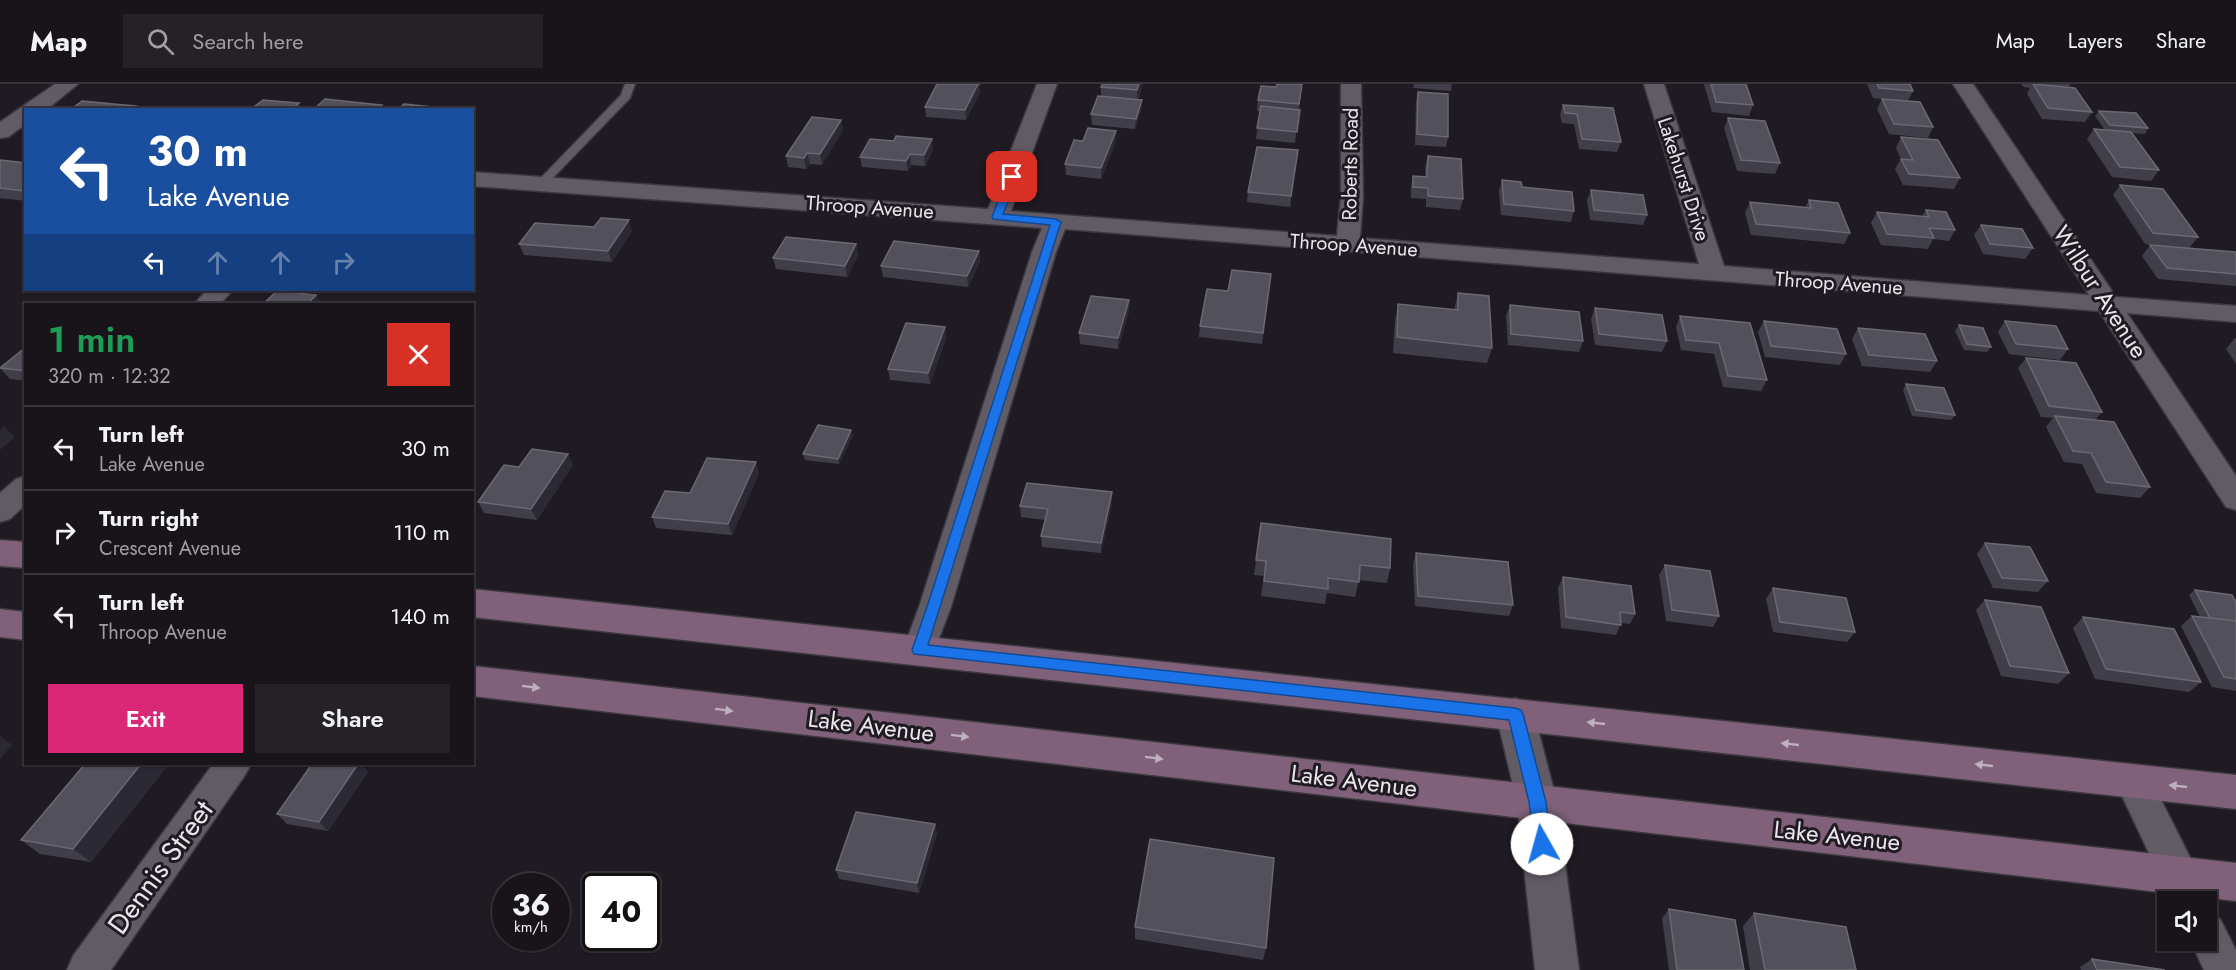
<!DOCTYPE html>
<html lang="en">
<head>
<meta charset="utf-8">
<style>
  body { margin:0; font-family:Jost,sans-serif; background:#252127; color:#f1f3f6; height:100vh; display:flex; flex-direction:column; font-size:22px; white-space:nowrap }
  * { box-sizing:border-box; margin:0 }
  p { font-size:20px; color:#9f9ea2 }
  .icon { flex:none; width:33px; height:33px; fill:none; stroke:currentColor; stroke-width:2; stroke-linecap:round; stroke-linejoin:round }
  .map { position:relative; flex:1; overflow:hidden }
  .side { position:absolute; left:24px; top:219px; width:450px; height:462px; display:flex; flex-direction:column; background:#18141a; border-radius:0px; box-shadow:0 2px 4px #0004,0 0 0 2px #363339 }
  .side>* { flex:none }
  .guide { position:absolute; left:24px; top:24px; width:450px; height:183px; border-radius:0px; box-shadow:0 2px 4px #0004,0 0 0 2px #363339; background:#1a4fa0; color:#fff; overflow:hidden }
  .tools { position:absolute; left:2157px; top:807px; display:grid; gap:12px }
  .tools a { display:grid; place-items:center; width:60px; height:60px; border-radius:0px; background:#18141a; box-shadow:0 2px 4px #0004,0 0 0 2px #363339; font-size:30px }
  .speed { position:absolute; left:492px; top:789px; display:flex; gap:12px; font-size:30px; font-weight:700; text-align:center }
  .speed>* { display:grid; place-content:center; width:78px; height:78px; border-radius:50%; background:#18141a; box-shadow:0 2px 4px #0004,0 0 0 2px #363339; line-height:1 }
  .speed small { font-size:15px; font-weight:400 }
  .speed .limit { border:3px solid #111; border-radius:9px; background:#fff; color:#111 }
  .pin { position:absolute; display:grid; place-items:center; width:51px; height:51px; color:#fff; margin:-26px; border-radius:12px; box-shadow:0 3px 9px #0006 }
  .me { position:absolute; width:66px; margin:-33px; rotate:353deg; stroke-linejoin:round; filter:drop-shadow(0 0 4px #0008) }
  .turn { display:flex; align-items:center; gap:21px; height:126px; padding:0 24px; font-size:27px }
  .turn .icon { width:78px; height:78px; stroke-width:2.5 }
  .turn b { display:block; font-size:42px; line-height:51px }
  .lanes { display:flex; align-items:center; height:57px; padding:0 24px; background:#0003; justify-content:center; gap:30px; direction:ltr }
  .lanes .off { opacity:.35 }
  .round { display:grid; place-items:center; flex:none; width:63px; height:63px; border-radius:0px; background:#252127 }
  .headline { display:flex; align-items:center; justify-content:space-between; height:102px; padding:0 24px }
  h1 { font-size:36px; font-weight:600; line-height:45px; color:#1e9e55 }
  .button { display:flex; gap:12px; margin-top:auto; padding:12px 24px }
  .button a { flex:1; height:69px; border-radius:0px; background:#db2777; color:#fff; font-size:24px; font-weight:600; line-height:69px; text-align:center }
  .button a+a { background:#252127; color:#f1f3f6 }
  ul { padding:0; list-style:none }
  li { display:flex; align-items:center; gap:18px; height:84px; padding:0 24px; border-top:2px solid #363339 }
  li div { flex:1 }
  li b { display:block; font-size:22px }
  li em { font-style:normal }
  header { display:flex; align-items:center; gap:36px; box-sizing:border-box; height:84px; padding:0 30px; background:#18141a; border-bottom:2px solid #363339 }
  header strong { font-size:28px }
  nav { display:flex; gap:33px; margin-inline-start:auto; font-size:21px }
  .search { width:420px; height:54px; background:#252127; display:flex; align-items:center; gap:15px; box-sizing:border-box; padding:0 21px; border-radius:0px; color:#9f9ea2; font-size:22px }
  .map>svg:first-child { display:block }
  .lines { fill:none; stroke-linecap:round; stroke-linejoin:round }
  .service-casing { stroke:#3a373d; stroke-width:3 }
  .minor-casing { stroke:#3a373d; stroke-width:3 }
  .tertiary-casing { stroke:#3a373d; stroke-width:3 }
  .secondary-casing { stroke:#3a373d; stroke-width:3 }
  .service { fill:#615b65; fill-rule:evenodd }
  .minor { fill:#615b65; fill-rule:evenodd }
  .tertiary { fill:#615b65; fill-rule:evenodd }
  .secondary { fill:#806179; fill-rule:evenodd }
  .wall { fill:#403f49 }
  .shaded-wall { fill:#2b2933 }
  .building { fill:#52515b; stroke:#6a6871; stroke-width:1.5 }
  .oneway { fill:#bfb0bd }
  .route { fill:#1a73e8; stroke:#114b97; stroke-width:1.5 }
  .labels { text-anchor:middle; stroke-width:6; stroke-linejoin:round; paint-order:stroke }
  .far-street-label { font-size:20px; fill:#e9e5eb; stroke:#201b23 }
  .street-label { font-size:24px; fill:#e9e5eb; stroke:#201b23 }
  .near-street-label { font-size:28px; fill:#e9e5eb; stroke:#201b23 }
</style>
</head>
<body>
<header>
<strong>Map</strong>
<div class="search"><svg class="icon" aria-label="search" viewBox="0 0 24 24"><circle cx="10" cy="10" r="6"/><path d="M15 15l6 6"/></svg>Search here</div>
<nav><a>Map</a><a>Layers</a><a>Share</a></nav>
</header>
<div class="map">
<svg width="2236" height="886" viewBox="0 0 2236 886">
  <rect width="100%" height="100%" fill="#201b23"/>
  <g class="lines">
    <!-- service casing -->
    <g class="service-casing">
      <path id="service" d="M625 0H635L630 14 545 102H537V98L621 11Z"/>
    </g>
    <!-- minor casing -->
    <g class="minor-casing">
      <path id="minor" d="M55 0H78L46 26H26V40L8 53 0 54V38Z
        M1037 0H1057L1011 127 1337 152 1341 113V0H1361L1363 113 1360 154 1699 180 1644 0H1664L1724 182 2089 211 1953 0H1973L2116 213 2236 222V238L2127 229 2236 392V426L2226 423 2099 227 1065 145 1056 168 951 523 931 575 919 579 907 575 903 566 919 523 1032 168 1042 144 472 102V88L988 125Z
        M207 206H233L220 220H194Z
        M26 392V420L10 435 0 438V409L16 395Z
        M213 680H251L245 691 111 886H67L73 872Z
        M2133 681 2146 686 2206 805 2211 818 2206 829V818H2172L2115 697 2120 686Z
        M2206 829 2220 835 2236 866V886H2204L2190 856H2206Z"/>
    </g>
    <!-- tertiary casing -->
    <g class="tertiary-casing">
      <path id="tertiary" d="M1515 614 1528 619 1534 630 1557 718 1579 886H1535L1517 718 1496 630 1502 619Z"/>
    </g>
    <!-- secondary casing -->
    <g class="secondary-casing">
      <path id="secondary" d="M0 456 26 458V484L0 482Z
        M472 505 2236 691V725L472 533Z
        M0 525 26 528V556L0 553Z
        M472 582 2236 779V817L472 612Z"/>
    </g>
    <!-- service -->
    <use href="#service" class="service"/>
    <!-- minor -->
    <use href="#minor" class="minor"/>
    <!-- tertiary -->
    <use href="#tertiary" class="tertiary"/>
    <!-- secondary -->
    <use href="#secondary" class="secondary"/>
  </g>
  <!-- wall -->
  <path class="wall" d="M937 0H981L979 3 980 9 966 36 926 33 925 23Z
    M1102 0H1143L1138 15 1141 26 1135 45 1092 41 1091 30 1101 12V3Z
    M1302 0 1295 59 1256 55 1260 27H1257L1258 16 1276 3Z
    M1414 0H1452L1451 7 1413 4Z
    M1704 0H1746L1753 21 1749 32 1712 28Z
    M1867 0H1910L1913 7 1908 17 1873 14Z
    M2021 0H2070L2069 3 2092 28 2085 38 2042 35 2027 10 2030 4 2024 3Z
    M1418 8 1448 53 1446 63 1415 61 1416 18Z
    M1882 15 1933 43 1928 54 1889 50 1877 25Z
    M1563 21 1621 58 1617 68 1579 65 1574 40 1562 39 1560 31Z
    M2099 27 2148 44 2145 50 2132 49 2159 86 2151 97 2112 93 2087 55 2094 45 2105 46 2095 32Z
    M1728 34 1780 79 1775 90 1737 87 1724 44Z
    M841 36 843 46 822 81 810 80 806 85 788 83 786 72Z
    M1901 53 1960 94 1954 105 1903 101 1895 85 1901 75 1896 64Z
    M1083 57H1116L1101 95 1066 91 1065 80Z
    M933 66 925 82 911 81 908 87 862 83 860 73Z
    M1298 66 1290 123 1247 118 1248 108Z
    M1428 72 1463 115 1460 126 1426 123V115L1411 114V102L1413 92 1425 93V82Z
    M0 76 26 79V117L0 114Z
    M1502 96 1522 103 1574 127 1571 138 1501 131 1499 107Z
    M2120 101 2198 153 2189 164 2145 160 2113 111Z
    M1591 106 1647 131 1643 141 1590 136 1587 116Z
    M1809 116 1850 149 1844 160 1751 151 1745 129 1750 118 1805 123Z
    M1926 126 1955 146 1949 157 1933 155 1928 165 1881 161 1871 139 1877 128 1922 132Z
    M1981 141 2033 164 2025 175 1983 170 1974 151Z
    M632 147 612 178 524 171 519 160Z
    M856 160 858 171 847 193 776 185 773 174Z
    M2150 161 2236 170V202L2158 195 2142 172Z
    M979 167 980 178 968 203 883 193 881 182Z
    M1271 190 1262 260 1199 253 1200 242 1228 207Z
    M1458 209 1492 264 1487 279 1393 269 1395 236 1398 220 1454 226Z
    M1129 216V227L1118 265 1080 260 1079 249Z
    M1510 221 1583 257 1579 268 1508 261 1506 232Z
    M1595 224 1667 257 1662 268 1595 261 1591 235Z
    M1680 232 1750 239 1767 296 1761 307 1723 303 1714 270 1681 266 1676 243Z
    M1764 237 1846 270 1840 281 1765 273 1758 248Z
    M2005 237 2068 265 2060 276 2009 270 1998 248Z
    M1959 241 1991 263 1987 268 1964 266 1955 247Z
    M945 243 946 254 930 300 890 296 888 285Z
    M1858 244 1937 277 1930 288 1862 282 1852 255Z
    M2235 254H2236V280L2226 265Z
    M26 263V297L10 295 0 284Z
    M2026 274 2102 328 2095 336 2150 403 2140 414 2096 409 2082 380 2064 378 2046 343 2053 334 2041 333 2018 284Z
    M1906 300 1955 331 1951 336 1912 332 1903 306Z
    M851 346 853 351 839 380 805 376 803 370Z
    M568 370 573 381 537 436 484 429 478 418 519 383Z
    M759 389 732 451 656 444 652 433 690 409Z
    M1112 419 1101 469 1042 463 1041 452 1045 436 1021 433 1020 422Z
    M1261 439 1390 484 1387 499 1359 496 1355 513 1327 509 1325 520 1261 512 1264 492 1254 491Z
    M1985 459 2048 497 2038 508 1993 504 1977 470Z
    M1416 469 1513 521 1509 532 1415 522 1413 480Z
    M1665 481 1719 532 1713 543 1666 537 1659 491Z
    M1563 493 1635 530 1630 540 1621 539 1616 551 1561 544 1558 504Z
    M1773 504 1855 548 1847 558 1773 548 1766 515Z
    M2195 506 2236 518V607L2212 603 2181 542 2192 532 2200 533 2189 511Z
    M1985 516 2069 589 2058 600 2001 592 1976 526Z
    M2083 533 2201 598 2189 608 2095 595 2073 544Z
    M81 680H169L91 778 40 770 21 756 83 682Z
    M312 680H360L368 688 328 747 287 740 277 730Z
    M935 740 937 750 919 809 839 795 836 786Z
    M1669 825 1744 886H1669L1662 834Z
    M1754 829 1856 886H1750L1743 842Z
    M1135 843 1266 864 1263 876 1135 855Z
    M2092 875 2165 886H2081L2080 883Z"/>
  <!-- shaded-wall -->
  <path class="shaded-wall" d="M978 0 980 9 966 36 965 26Z
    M1139 0H1143L1137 16V6Z
    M1142 16 1141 26 1135 45 1136 35Z
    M299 19 302 25 301 26H291Z
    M382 21 385 26H377Z
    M136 22 139 26H131Z
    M841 36 843 46 822 81 820 70Z
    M1116 47V57L1101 95V84Z
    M932 55 933 66 925 82 924 71Z
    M807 69 810 80 806 85 804 74Z
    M910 70 911 81 908 87 906 77Z
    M629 136 632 147 612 178 608 167Z
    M856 160 858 171 847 193 845 182Z
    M979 167 980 178 968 203 967 192Z
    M316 211 322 220H307Z
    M1129 216V227L1118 265V254Z
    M945 243 946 254 930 300 928 289Z
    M4 342 15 353 0 366V346Z
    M851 346 853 351 839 380 838 375Z
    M568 370 573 381 537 436 531 425Z
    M756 378 759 389 732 451 728 440Z
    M1112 408V419L1101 469V459Z
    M0 652 12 661 0 675Z
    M141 680H169L91 778 73 765Z
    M358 680H360L368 688 328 747 319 738Z
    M935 740 937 750 919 809 917 799Z"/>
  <!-- building -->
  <path class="building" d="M937 0H978L965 26 925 23Z
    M1102 0H1139L1137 6 1101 3Z
    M1277 0H1302L1299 20 1258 16 1261 2 1276 3Z
    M1711 0H1746L1753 21 1716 18Z
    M1877 0H1910L1913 7 1879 4Z
    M2033 0 2075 4 2092 28 2048 24Z
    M1418 8 1448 10V53L1417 50Z
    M1098 12 1142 16 1136 35 1091 30Z
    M325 15 382 21 377 26H313Z
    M1882 15 1920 18 1933 43 1894 40Z
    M263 16 299 19 291 26H250Z
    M82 17 136 22 131 26H70Z
    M404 20 444 24 442 26H397Z
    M1563 21 1613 24 1621 58 1582 55 1577 30 1565 29Z
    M1261 22 1300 26 1297 48 1257 44Z
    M2099 27 2136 29 2148 44 2110 41Z
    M812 33 841 36 820 70 807 69 804 74 786 72Z
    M1728 34 1765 37 1780 79 1741 76Z
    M1088 44 1116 47 1101 84 1065 80 1074 56 1083 57Z
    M2094 45 2131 48 2159 86 2120 83Z
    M896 52 932 55 924 71 910 70 906 77 860 73 870 55 894 57Z
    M1901 53 1938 56 1960 94 1909 90 1901 75 1913 76Z
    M1257 63 1298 66 1291 112 1248 108Z
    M1428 72 1461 75 1463 115 1428 112V104L1413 103V92L1427 93Z
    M0 76 26 79V106L24 107 0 104Z
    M1502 96 1521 98 1522 103 1572 108 1574 127 1504 120Z
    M2120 101 2163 105 2198 153 2153 149Z
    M1591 106 1643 111 1647 131 1594 126Z
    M1809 116 1838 119 1850 149 1756 140 1750 118 1811 124Z
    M1926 126 1946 128 1955 146 1929 144 1934 154 1887 150 1877 128 1929 133Z
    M601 134 629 136 608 167 519 160 535 139 594 143Z
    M1981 141 2022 145 2033 164 1990 160Z
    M786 153 856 160 845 182 773 174Z
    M894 157 979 167 967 192 881 182Z
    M2150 161 2235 168 2236 170V190L2167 184Z
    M1232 186 1271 190 1263 249 1200 242 1207 205 1228 207Z
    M277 207 316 211 307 220H263Z
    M1458 209 1489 212 1492 264 1397 253 1398 220 1458 226Z
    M1091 212 1129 216 1118 254 1079 249Z
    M1510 221 1579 228 1583 257 1511 250Z
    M1595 224 1662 231 1667 257 1599 250Z
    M1680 232 1750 239 1767 296 1728 292 1719 259 1686 256Z
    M1764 237 1837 245 1846 270 1771 262Z
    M2005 237 2056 242 2068 265 2016 260Z
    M906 239 945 243 928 289 888 285Z
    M1959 241 1983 244 1991 263 1967 260Z
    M1858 244 1925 250 1937 277 1869 271Z
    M26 263V287L0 284Z
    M2026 274 2076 279 2102 328 2049 322Z
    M1906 300 1944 304 1955 331 1916 326Z
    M2055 332 2114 338 2150 403 2106 398 2091 369 2073 367Z
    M818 341 851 346 838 375 803 370Z
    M532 365 568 370 531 425 478 418 504 381 519 383Z
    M707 374 756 378 728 440 652 433 665 407 690 409Z
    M1027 399 1112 408 1101 459 1041 452 1048 425 1020 422Z
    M1261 439 1391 455 1390 484 1360 481 1359 498 1328 494V505L1264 497 1266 477 1256 476Z
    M1985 459 2030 463 2048 497 2002 494Z
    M1416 469 1508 478 1513 521 1418 512Z
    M1665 481 1710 487 1719 532 1672 526Z
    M1563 493 1631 502 1635 530 1620 528 1621 541 1566 533Z
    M1773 504 1846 514 1855 548 1780 538Z
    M2195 506 2232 511 2236 518V537L2210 534Z
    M1985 516 2041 523 2069 589 2010 582Z
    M2192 532 2236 537V595L2224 593Z
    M2083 533 2174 545 2201 598 2106 585Z
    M85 680H141L73 765 21 756Z
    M312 680H358L319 738 277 730Z
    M856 728 935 740 917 799 836 786Z
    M1150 755 1274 774 1266 864 1135 843Z
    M1669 825 1735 836 1744 886H1677Z
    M1754 829 1846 843 1856 886H1765Z
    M2092 875 2165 886H2097Z"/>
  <!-- one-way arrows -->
  <defs><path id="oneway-solid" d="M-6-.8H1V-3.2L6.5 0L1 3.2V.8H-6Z" transform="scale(1.5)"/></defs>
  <g class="oneway">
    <use href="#oneway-solid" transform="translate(531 603) rotate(7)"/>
    <use href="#oneway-solid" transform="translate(724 626) rotate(7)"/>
    <use href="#oneway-solid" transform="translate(1596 639) rotate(-174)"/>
    <use href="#oneway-solid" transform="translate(960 652) rotate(7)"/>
    <use href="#oneway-solid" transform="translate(1790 660) rotate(-174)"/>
    <use href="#oneway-solid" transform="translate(1154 674) rotate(7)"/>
    <use href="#oneway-solid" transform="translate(1984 681) rotate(-174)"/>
    <use href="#oneway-solid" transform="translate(2178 702) rotate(-174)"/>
  </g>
  <!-- route -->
  <path class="route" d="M1012 90 1018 93 1003 130 1056 135 1061 138 928 561 1515 624 1521 626 1523 630 1546 718 1551 760 1548 766 1542 768 1536 766 1534 760 1529 718 1509 636 914 570 912 566 927 523 1050 141 993 135 992 133 1007 93Z"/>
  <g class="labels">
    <!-- far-street labels -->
    <g class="far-street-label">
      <text transform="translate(1350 80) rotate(-89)" y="7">Roberts Road</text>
      <text transform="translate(1684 95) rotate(72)" y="7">Lakehurst Drive</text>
      <text transform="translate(870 123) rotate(4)" y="7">Throop Avenue</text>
      <text transform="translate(1354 161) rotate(4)" y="7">Throop Avenue</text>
      <text transform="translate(1839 199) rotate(4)" y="7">Throop Avenue</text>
    </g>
    <!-- street labels -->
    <g class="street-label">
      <text transform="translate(2100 208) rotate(57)" y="8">Wilbur Avenue</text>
      <text transform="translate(871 642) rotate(7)" y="8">Lake Avenue</text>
      <text transform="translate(1354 697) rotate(7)" y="8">Lake Avenue</text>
      <text transform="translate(1837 752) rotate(6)" y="8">Lake Avenue</text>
    </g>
    <!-- near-street labels -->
    <g class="near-street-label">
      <text transform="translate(160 783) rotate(-54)" y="10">Dennis Street</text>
    </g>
  </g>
</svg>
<div class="tools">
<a><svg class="icon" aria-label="sound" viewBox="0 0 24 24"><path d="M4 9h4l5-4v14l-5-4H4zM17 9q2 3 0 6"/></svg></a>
</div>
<div class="speed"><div>36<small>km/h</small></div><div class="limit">40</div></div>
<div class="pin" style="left:1012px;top:93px;background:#d93025"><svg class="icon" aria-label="arrive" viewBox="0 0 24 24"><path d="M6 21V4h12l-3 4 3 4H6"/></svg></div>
<svg class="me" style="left:1542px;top:760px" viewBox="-20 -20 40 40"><circle r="19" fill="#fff"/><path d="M0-13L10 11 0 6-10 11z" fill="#1a73e8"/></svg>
<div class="guide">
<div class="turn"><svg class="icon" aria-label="left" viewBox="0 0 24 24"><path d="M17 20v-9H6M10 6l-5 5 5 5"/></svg><div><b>30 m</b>Lake Avenue</div></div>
<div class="lanes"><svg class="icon" aria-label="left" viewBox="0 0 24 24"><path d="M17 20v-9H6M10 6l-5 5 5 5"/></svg><svg class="icon off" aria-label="ahead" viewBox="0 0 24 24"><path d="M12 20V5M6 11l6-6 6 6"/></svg><svg class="icon off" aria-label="ahead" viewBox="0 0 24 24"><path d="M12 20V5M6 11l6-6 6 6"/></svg><svg class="icon off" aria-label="right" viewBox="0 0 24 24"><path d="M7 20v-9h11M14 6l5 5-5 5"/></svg></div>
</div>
<section class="side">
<div class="headline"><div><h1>1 min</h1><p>320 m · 12:32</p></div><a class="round" style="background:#d93025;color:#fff"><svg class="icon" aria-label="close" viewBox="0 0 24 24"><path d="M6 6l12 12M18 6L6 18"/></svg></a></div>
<ul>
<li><svg class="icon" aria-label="left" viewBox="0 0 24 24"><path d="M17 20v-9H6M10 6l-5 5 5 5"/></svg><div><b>Turn left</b><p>Lake Avenue</p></div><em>30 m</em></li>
<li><svg class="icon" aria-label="right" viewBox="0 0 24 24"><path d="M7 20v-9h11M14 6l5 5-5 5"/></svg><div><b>Turn right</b><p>Crescent Avenue</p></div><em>110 m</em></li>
<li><svg class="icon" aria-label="left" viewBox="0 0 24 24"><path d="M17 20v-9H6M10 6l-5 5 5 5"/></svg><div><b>Turn left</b><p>Throop Avenue</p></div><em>140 m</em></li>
</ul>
<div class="button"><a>Exit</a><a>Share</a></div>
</section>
</div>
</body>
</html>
